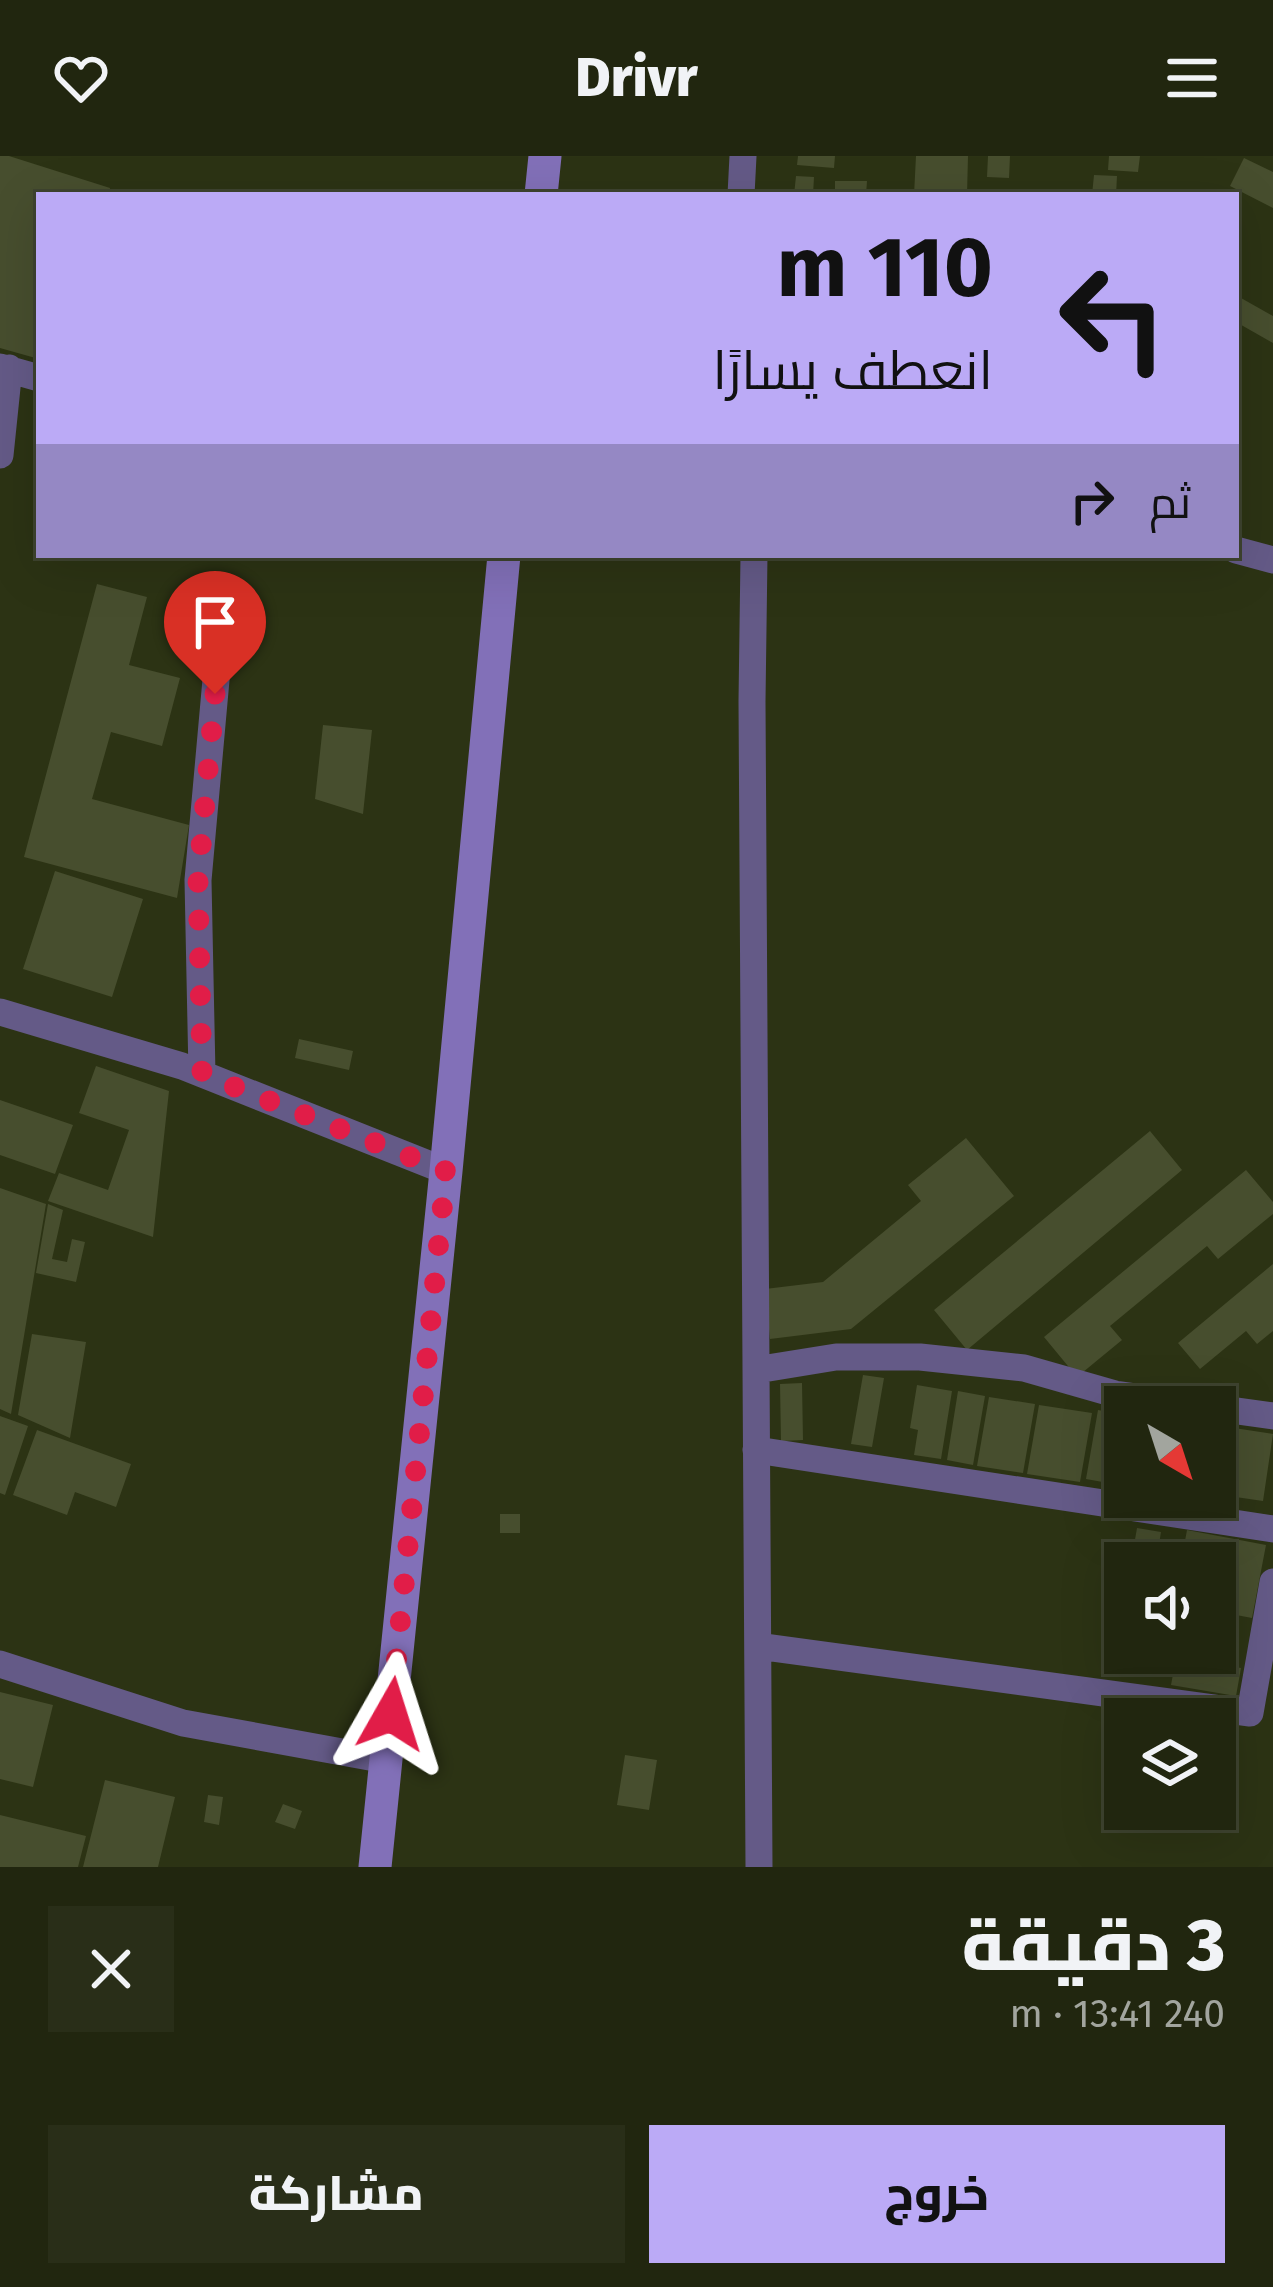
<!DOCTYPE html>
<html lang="ar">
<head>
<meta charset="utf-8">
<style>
  body { margin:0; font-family:"Fira Sans",Cairo,sans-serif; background:#292e18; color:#f1f3f6; direction:rtl; height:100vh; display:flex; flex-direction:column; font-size:45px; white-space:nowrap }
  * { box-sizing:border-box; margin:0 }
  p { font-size:39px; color:#a2a59e }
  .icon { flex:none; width:66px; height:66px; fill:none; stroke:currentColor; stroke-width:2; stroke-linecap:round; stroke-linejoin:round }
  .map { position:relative; height:1711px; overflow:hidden; direction:ltr }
  .drawer { display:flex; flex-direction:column; background:#21260f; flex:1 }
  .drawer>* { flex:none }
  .guide { position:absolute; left:36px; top:36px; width:1203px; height:366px; border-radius:0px; box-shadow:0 12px 48px #0002,0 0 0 3px #3e432f; direction:rtl; background:#bbaaf6; color:#111; overflow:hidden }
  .needle { width:78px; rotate:141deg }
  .fabs { position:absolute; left:1104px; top:1230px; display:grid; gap:24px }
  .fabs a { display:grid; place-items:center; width:132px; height:132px; border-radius:0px; background:#21260f; box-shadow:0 12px 48px #0002,0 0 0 3px #3e432f; font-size:60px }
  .pin { position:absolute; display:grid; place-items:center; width:102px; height:102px; color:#fff; margin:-123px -51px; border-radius:50% 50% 50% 0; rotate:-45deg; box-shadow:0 0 12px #0007 }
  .pin .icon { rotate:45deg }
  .me { position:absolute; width:132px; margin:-66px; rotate:6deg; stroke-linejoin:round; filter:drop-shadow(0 0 9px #0008) }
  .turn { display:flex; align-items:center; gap:42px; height:252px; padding:0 48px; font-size:54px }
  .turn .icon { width:156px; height:156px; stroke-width:2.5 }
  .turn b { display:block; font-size:84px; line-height:102px }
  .then { display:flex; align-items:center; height:114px; padding:0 48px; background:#0003; gap:24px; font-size:45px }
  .round { display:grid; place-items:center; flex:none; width:126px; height:126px; border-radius:0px; background:#292e18 }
  .overview { display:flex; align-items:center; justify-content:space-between; height:204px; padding:0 48px }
  h1 { font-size:72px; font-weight:800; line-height:90px }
  .action { display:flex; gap:24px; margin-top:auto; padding:24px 48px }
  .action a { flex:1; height:138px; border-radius:0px; background:#bbaaf6; color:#111; font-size:48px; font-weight:800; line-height:138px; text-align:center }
  .action a+a { background:#292e18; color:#f1f3f6 }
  header { display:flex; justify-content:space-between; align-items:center; height:156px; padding:0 48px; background:#21260f; font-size:54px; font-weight:800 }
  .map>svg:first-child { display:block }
  .building { fill:#474e2e }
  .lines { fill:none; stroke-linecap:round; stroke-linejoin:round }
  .minor { stroke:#645a87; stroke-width:27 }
  .secondary { stroke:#8270b8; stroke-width:33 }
  .route { stroke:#e11d48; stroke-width:21; stroke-dasharray:0 37.8 }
</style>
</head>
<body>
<header><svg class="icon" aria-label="menu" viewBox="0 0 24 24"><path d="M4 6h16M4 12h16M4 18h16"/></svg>Drivr<svg class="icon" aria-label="heart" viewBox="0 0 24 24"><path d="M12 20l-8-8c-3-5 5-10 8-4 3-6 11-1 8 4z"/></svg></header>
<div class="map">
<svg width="1273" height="1711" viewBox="0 0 1273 1711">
  <rect width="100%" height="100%" fill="#2c3314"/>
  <!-- building -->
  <path class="building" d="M0 0H9L110 32 109 39H39V203L0 192Z
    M798 0H835L834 12 797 9Z
    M916 0H968L967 39H914Z
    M988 0H1010L1009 22 987 21Z
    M1109 0H1140L1138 16 1108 14Z
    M1244 2 1273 16V52L1230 30Z
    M1094 19 1117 20 1116 39H1092Z
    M796 20 814 21 813 39H794Z
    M835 25H867L866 39H835Z
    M1241 142 1273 160V187L1236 166V151Z
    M97 428 147 441 129 509 180 522 162 590 111 576 92 643 189 669 177 742 24 701Z
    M323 569 372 574 363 658 315 643Z
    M55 715 143 743 112 841 23 813Z
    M299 883 353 895 349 914 295 902Z
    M96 910 169 935 153 1081 48 1045 59 1017 108 1034 129 974 79 957Z
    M0 944 73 969 55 1018 0 999Z
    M1150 975 1182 1014 967 1194 934 1154Z
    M966 982 1014 1040 851 1173 770 1183 765 1133 823 1126 921 1045 908 1029Z
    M1246 1014 1273 1046V1058L1218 1103 1207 1090 1110 1170 1122 1184 1077 1221 1044 1181Z
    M0 1032 46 1048 11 1258 0 1253Z
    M48 1048 63 1054 52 1103 67 1106 72 1083 85 1086 76 1126 36 1117Z
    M1273 1108V1175L1257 1188 1246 1175 1200 1213 1178 1187Z
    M32 1178 86 1186 70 1282 18 1259Z
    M863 1219 884 1222 872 1291 851 1288Z
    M802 1227 803 1284 781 1285 780 1228Z
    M917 1229 952 1235 941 1303 914 1299 918 1274 910 1272Z
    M958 1235 985 1240 973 1309 947 1304Z
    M989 1241 1035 1248 1023 1317 977 1310Z
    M1039 1249 1092 1257 1080 1326 1027 1318Z
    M1098 1254 1125 1259V1330L1086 1323Z
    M0 1260 28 1270 5 1339 0 1337Z
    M1221 1270 1273 1278 1263 1345 1215 1338V1310Z
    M37 1274 131 1308 116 1351 75 1336 67 1359 13 1339Z
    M500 1358H520V1377H500Z
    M1137 1372 1161 1376 1156 1407H1131Z
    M1187 1374 1266 1389 1252 1462 1215 1455V1407H1181Z
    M1177 1497H1216L1214 1507 1241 1512 1236 1540 1171 1529Z
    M0 1536 53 1549 33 1631 0 1623Z
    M625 1599 657 1604 649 1654 617 1649Z
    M105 1624 175 1641 158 1711H83Z
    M208 1639 223 1641 219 1669 204 1666Z
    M283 1648 302 1655 295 1673 275 1666Z
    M0 1659 86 1680 78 1711H0Z"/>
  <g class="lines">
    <!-- minor -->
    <path class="minor" d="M741 39 743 0
      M0 211 39 222
      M0 299 9 212
      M1236 394 1273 404
      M754 399 752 545 759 1711
      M0 856 182 910 446 1015
      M202 918 198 724 223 446
      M756 1214 836 1201H920L1024 1212 1115 1238 1273 1260
      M756 1294 1273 1373
      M758 1490 1250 1557 1273 1426
      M0 1508 183 1567 386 1604"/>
    <!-- secondary -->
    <path class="secondary" d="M541 39 545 0
      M375 1711 446 1015 504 399"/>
  </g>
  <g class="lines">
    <!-- route -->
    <path class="route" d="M215 538 198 724 202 918 446 1015 391 1558"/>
  </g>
</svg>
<div class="fabs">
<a><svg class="needle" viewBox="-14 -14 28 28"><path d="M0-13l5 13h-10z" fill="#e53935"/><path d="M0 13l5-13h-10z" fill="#a2a59e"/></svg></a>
<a><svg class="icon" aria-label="sound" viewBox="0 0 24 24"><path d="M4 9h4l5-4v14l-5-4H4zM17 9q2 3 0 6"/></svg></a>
<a><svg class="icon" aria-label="layers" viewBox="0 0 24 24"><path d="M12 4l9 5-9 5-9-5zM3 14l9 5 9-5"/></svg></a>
</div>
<div class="pin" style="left:215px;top:538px;background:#d93025"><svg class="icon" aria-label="arrive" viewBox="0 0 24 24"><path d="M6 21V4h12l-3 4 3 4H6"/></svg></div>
<svg class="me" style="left:391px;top:1558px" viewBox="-20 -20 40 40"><path d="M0-17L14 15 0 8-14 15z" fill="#e11d48" stroke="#fff" stroke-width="4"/></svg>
<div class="guide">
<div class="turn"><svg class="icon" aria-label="left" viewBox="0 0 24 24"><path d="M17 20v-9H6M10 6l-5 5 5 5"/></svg><div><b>110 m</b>انعطف يسارًا</div></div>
<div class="then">ثم<svg class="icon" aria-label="right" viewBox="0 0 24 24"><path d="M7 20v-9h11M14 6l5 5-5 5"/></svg></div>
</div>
</div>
<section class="drawer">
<div class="overview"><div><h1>3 دقيقة</h1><p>240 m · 13:41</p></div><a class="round"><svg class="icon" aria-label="close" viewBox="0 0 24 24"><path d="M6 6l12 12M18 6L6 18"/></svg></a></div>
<div class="action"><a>خروج</a><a>مشاركة</a></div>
</section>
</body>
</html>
